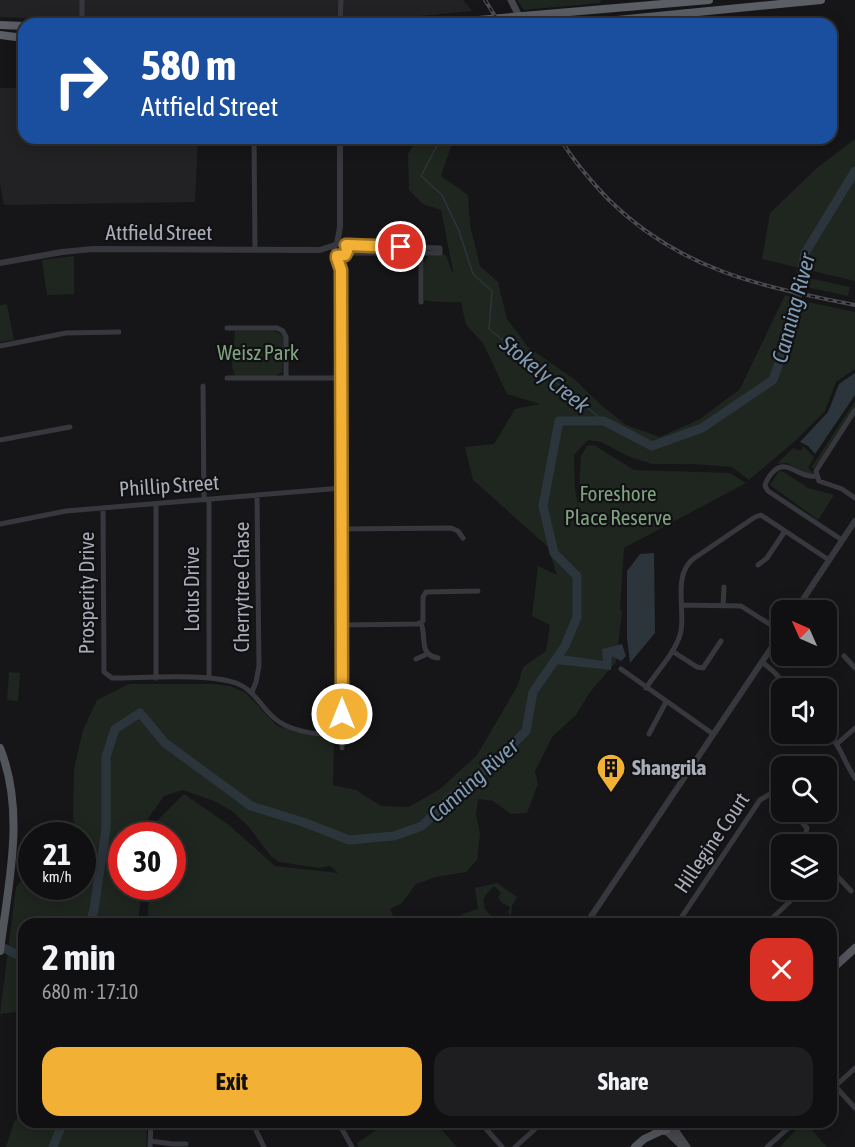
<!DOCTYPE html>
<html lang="en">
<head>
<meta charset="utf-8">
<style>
  body { margin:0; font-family:"Asap Condensed",sans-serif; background:#1e1e20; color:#f1f3f6; height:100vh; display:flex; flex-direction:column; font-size:22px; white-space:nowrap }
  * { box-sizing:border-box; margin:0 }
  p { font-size:20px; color:#9c9d9f }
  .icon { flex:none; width:33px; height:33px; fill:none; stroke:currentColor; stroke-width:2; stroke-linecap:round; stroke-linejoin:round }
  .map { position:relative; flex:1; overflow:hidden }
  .details { position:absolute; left:18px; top:918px; width:819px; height:210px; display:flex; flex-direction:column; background:#101012; border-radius:18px; box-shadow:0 3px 15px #0003,0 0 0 2px #303032 }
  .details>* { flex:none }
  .banner { position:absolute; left:18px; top:18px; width:819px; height:126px; border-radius:18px; box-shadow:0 3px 15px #0003,0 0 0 2px #303032; background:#1a4fa0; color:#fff; overflow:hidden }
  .needle { width:39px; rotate:315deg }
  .buttons { position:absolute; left:771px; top:600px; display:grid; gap:12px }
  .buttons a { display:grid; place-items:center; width:66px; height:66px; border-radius:12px; background:#101012; box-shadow:0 3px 15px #0003,0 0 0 2px #303032; font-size:30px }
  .speed { position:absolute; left:18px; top:822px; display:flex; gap:12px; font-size:30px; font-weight:700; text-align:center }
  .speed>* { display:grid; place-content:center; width:78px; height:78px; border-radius:50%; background:#101012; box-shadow:0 3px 15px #0003,0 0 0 2px #303032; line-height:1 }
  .speed small { font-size:15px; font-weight:400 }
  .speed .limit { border:9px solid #d22; background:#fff; color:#111 }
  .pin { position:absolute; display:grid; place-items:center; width:51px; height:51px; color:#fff; margin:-26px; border:3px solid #fff; border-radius:50%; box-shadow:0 2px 6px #0007 }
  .me { position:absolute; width:66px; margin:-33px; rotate:0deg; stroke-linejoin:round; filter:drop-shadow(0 0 4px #0008) }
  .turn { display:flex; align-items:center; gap:21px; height:126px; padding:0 24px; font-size:27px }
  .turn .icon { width:78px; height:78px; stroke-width:2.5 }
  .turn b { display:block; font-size:42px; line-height:51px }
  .round { display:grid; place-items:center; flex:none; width:63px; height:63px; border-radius:18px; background:#1e1e20 }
  .head { display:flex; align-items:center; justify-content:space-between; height:102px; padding:0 24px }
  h1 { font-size:36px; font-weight:700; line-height:45px }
  .button { display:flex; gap:12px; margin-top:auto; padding:12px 24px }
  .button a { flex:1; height:69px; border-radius:18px; background:#f2b134; color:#111; font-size:24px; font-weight:700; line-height:69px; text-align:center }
  .button a+a { background:#1e1e20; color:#f1f3f6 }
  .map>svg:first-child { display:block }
  .built { fill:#222225 }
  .green { fill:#1e261f }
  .water { fill:#2c353c }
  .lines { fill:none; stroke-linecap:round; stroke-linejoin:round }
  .stream { stroke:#2c353c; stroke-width:1.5 }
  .river { stroke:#2c353c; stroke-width:9 }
  .minor { stroke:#37383d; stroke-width:5 }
  .tertiary { stroke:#37383d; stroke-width:6 }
  .secondary { stroke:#45474d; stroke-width:7 }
  .primary { stroke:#53555c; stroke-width:8 }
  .trunk { stroke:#5b5e65; stroke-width:8 }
  .rail-casing { stroke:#4a4c52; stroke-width:4 }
  .rail { stroke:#111113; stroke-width:1.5; stroke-dasharray:4.5; stroke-linecap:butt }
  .route-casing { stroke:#9d7322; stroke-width:15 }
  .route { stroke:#f2b134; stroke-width:10 }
  .labels { text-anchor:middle; stroke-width:4.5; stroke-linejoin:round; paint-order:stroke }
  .street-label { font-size:21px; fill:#a8adb8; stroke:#111113 }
  .park-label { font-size:21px; fill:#7fa381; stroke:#111113 }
  .poi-label { font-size:21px; font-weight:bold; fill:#a8adb8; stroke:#111113; text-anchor:start }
  .water-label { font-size:22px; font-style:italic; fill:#7f9bb3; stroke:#111113 }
</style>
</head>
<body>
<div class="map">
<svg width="855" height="1147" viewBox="0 0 855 1147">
  <rect width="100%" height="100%" fill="#161618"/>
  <!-- built -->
  <path class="built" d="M0 0H463L472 11 336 24H155L0 17Z
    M0 88H24V138H198L195 202 4 205 0 184Z"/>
  <!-- green -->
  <path class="green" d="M517 0H601L600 3 524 10Z
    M96 138H106L109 144 116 148 115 151 111 154 109 149C103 150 98 148 94 143Z
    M418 138H454L441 176 468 195 470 225 480 266 498 282 507 319 528 347 574 379 600 404 626 425 660 437 700 419 740 389 785 295 803 301 855 312V369L836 382 825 411 795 441 749 480 732 467 693 464H652L628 456 601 442 588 440 574 455 575 489 578 506 581 456 587 446 594 445 634 470 730 473 746 483 624 548 620 608 622 613 616 662 590 692 576 715 552 737 535 771 538 784 527 813 511 814 493 801 478 799 476 814 480 834 477 860 466 872 436 877 416 884 402 903 390 909 397 924H147L150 887 172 886V836L155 835 156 822 184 794 229 825 275 866 338 873 330 866 320 868 279 862 270 855 249 827 232 811 214 801 183 790 164 796 148 819 146 835 122 836V886L142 887 138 924H24V1011L0 1014 16 887 26 874 31 879 32 886 43 887 59 893 63 887 82 886V836L76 835 73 816 74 769 83 730 97 700 129 684H212L230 686 246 693 277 726 334 740 333 785 356 790 381 806 409 807 440 789 477 755 518 685 523 667 546 651 550 625 532 616 538 566 557 575 548 547 473 480 465 447 494 444 515 409 540 404 507 394 483 343 466 325 461 302C454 303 431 302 424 300V263L428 256 440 253 446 255 452 272 453 271 441 210 423 204 409 190 408 154Z
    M855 139V281L762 259 770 213 818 167Z
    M74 256V294L47 295 42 260Z
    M799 276 850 287 848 296 797 285Z
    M7 304 14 340 0 342V305Z
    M235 331H274L281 334 284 339 282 372 276 376H235L232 367Z
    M855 401V408L815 468H811Z
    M803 446 814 457 808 468 813 472 811 475 787 463 777 464 793 448 801 451Z
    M779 471 784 472 808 488 834 495 818 520 770 485Z
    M9 672 20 673 18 701 7 700Z
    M497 883 517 897 512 906 511 916 508 912 510 907 502 903 498 897 501 893 494 886C492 889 486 893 485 897 481 903 487 916 494 917 501 919 506 918 513 922L432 924 449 918 452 920 459 918 462 914 478 909 475 888Z
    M24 1110V1122H147L146 1147H6L14 1122Z
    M393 1122H435L457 1147H358L357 1143 384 1125Z
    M803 1122H805L827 1147H780Z"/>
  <!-- water -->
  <path class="water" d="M855 373V395L815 454 808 446 800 442 828 412 839 384Z
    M654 553 655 633 630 663 627 638V571L640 554Z
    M622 644 626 656 621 661 612 656 611 670 555 664 562 655 603 661 602 649Z"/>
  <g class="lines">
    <!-- stream -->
    <path class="stream" d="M441 138 421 176 442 195 459 231 473 274 492 291 489 329 604 421"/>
    <!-- river -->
    <path class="river" d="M90 924 94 909 106 829V757L115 729 140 713 165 743 251 806 303 822 349 840 394 836 422 826 451 797 497 760 526 731 533 692 565 646 577 617V576L554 553 543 506 559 421H604L652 446 702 428 773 380 793 323 805 253 855 171
      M0 946 24 958
      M53 1147 63 1122"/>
    <!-- minor -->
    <path class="minor" d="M82 24V0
      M340 24 341 0
      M254 138 255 250
      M346 245 440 248V253H347
      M421 250V302
      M337 256 341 270 342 748
      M341 270 345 255
      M227 328H277L283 331 286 337V378
      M0 346 66 333 119 332
      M227 378H341
      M203 386 204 500
      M855 410 816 471 819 481 842 489 855 498
      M0 440 70 427
      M816 476C799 479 786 456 772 473 768 478 766 480 765 486L768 491 842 540
      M209 500V678
      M156 504V678
      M103 508 104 672 112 678C144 678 208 673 236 683 253 689 260 705 273 717 290 733 320 735 342 735
      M0 524 66 511 342 488
      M342 529 451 528 458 531 463 538
      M758 565 767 558 785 531
      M682 605 741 606 782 632
      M723 605 724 587
      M421 623C427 637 418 655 438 658
      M342 625 418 624 423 621V597L426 592 478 591
      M672 651 697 667 703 668 721 641
      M844 656 855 668
      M416 659 427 654
      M762 662 773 671 789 688
      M621 669 713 734
      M646 688C657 671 677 651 681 631 685 609 673 575 693 559L755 517 761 515 829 560
      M252 692 256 682 259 666 257 496
      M826 730C842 747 843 761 855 778
      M649 734 666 702
      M838 743 855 728
      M793 812 807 828 805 836 809 844
      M826 864 851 891
      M677 924 760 800 770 794 782 799
      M766 924 802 890
      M835 1086 855 1108
      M831 1090 855 1068
      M252 1122 264 1147
      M338 1122 352 1147
      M480 1122 502 1147
      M150 1141 173 1144H186
      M150 1147 151 1122
      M515 1147 543 1122
      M767 1147 795 1122"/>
    <!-- tertiary -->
    <path class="tertiary" d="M334 249a7 7 0 1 1 14 0a7 7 0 1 1-14 0Z
      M337 244 340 227V138
      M0 263 62 252 93 249 320 250 335 245
      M796 610 855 521
      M586 924 782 632"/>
    <!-- secondary -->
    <path class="secondary" d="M511 0 523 24
      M671 1124 687 1147
      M665 1130 681 1145"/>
    <!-- primary -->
    <path class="primary" d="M0 748C26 813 8 884 0 951
      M831 970 855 948
      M655 1122 656 1128 664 1131 668 1128 670 1122
      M635 1147 644 1139 661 1131"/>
    <!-- trunk -->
    <path class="trunk" d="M431 24 709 0
      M557 24 607 21 821 0
      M0 25 24 26
      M0 35 24 38"/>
    <!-- rail casing -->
    <g class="rail-casing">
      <path id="rail" d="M485 0 500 24
        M560 138C573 161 590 180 608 199 680 270 759 286 855 305"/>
    </g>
    <!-- rail -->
    <use href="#rail" class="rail"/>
  </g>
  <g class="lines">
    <!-- route casing -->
    <g class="route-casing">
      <path id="route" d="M342 714 341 270 337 258V256L345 255 347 251 346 245H348L401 247"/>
    </g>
    <!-- route -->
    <use href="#route" class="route"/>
  </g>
  <!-- icons -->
  <defs>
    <g id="building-pin" transform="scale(1.5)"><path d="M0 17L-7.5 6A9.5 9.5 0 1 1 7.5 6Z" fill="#f2b134" stroke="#111113"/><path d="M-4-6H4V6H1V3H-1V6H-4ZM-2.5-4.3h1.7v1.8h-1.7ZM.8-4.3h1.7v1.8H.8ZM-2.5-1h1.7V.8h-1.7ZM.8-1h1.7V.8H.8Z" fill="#111"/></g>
  </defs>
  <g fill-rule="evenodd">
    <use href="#building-pin" x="611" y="768"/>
  </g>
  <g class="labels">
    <!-- street labels -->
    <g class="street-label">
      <text x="159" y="240">Attfield Street</text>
      <text transform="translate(169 486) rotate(-4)" y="7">Phillip Street</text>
      <text transform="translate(242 587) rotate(-90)" y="7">Cherrytree Chase</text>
      <text transform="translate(192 589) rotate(-90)" y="7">Lotus Drive</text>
      <text transform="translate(87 593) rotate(-90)" y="7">Prosperity Drive</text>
      <text transform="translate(712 843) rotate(-56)" y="7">Hillegine Court</text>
    </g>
    <!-- park labels -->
    <g class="park-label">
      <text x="258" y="360">Weisz Park</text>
      <text x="618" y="501">Foreshore<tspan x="618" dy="24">Place Reserve</tspan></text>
    </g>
    <!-- poi labels -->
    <g class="poi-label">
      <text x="632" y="775">Shangrila</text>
    </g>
    <!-- water labels -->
    <g class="water-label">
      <text transform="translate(793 308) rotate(-75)" y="8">Canning River</text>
      <text transform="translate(545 374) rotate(39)" y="8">Stokely Creek</text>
      <text transform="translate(473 780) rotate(-42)" y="8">Canning River</text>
    </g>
  </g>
</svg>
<div class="buttons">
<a><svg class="needle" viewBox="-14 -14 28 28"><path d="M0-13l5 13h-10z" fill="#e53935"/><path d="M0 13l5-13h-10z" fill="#9c9d9f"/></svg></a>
<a><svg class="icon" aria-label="sound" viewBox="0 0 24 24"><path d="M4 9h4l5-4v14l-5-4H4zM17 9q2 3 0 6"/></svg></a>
<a><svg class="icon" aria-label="search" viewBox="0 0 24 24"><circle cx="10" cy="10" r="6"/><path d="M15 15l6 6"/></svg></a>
<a><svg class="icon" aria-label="layers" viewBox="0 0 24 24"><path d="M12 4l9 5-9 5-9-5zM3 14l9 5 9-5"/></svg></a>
</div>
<div class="speed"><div>21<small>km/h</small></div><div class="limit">30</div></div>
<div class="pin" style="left:401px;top:247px;background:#d93025"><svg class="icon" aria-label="arrive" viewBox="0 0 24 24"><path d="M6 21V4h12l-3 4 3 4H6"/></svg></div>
<svg class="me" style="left:342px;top:714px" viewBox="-20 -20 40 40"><circle r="17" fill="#f2b134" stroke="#fff" stroke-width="3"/><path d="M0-11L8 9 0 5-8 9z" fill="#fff"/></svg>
<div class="banner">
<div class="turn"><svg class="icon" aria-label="right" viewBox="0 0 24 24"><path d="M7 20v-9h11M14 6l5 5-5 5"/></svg><div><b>580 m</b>Attfield Street</div></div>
</div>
<section class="details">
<div class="head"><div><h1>2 min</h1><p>680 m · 17:10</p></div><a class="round" style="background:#d93025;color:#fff"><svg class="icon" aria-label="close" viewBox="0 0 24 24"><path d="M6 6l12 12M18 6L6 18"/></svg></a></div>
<div class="button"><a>Exit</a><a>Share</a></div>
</section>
</div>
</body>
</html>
